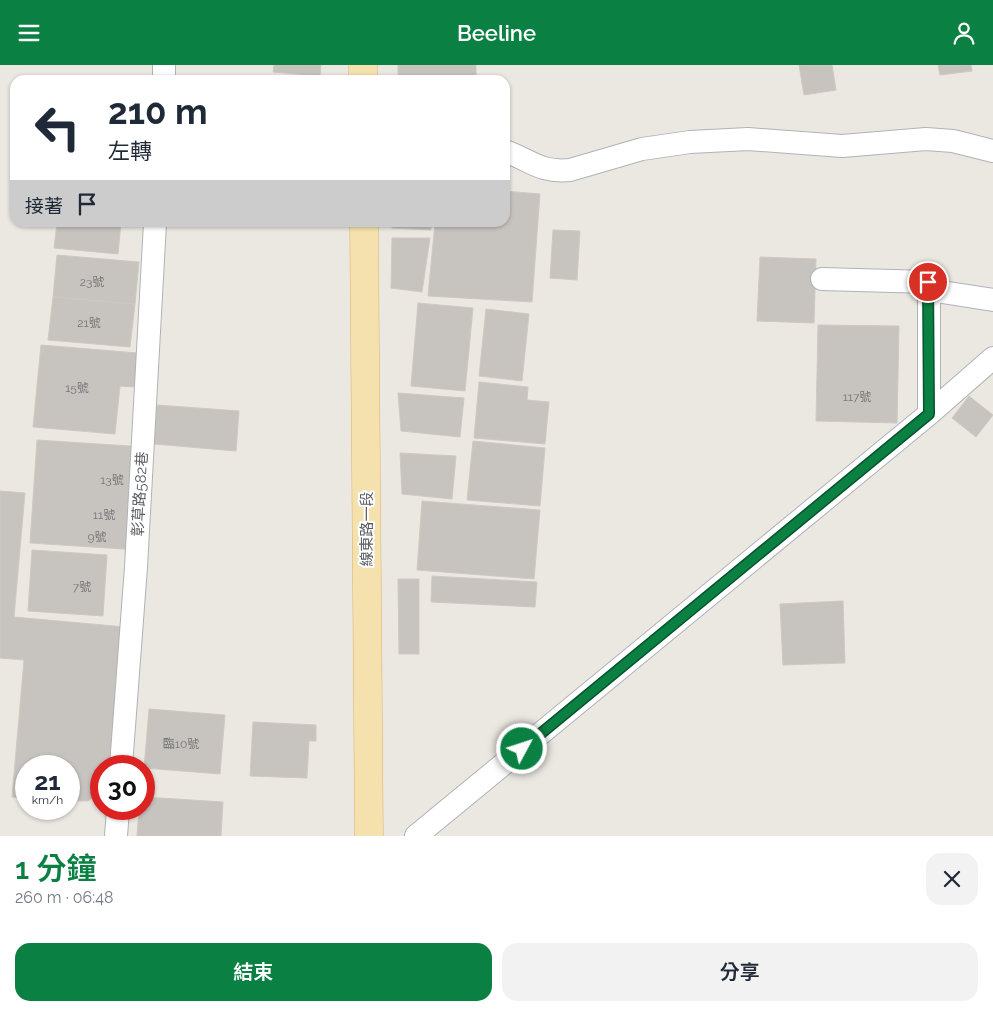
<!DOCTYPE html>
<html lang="zh-TW">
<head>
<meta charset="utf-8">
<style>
  body { margin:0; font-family:Raleway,"Noto Sans TC",sans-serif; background:#f2f2f3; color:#1f2937; height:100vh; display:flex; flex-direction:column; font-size:19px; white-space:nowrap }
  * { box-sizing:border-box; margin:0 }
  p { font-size:16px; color:#747a83 }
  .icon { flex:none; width:28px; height:28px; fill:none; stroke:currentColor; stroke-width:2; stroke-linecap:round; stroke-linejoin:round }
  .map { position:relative; height:771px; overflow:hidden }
  .side { display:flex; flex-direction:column; background:#fff; flex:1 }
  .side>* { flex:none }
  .guide { position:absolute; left:10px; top:10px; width:500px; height:152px; border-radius:15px; box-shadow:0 1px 4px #0004; background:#fff; color:#1f2937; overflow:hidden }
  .speed { position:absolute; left:15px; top:690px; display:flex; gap:10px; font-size:25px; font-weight:700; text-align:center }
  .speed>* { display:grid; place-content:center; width:65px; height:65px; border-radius:50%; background:#fff; box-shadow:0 1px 4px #0004; line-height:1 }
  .speed small { font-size:12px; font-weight:400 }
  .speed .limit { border:8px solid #d22; background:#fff; color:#111 }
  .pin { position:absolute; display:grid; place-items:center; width:42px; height:42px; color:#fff; margin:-21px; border:2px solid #fff; border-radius:50%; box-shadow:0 1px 5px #0007 }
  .me { position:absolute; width:55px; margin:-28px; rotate:50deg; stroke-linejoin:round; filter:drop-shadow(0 0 4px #0008) }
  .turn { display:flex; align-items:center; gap:18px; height:105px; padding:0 15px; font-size:22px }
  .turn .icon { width:65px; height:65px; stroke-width:2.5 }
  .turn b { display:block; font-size:35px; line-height:42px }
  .then { display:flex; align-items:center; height:48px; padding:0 15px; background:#0003; gap:10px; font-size:19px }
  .round { display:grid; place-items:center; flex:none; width:52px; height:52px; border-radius:15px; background:#f2f2f3 }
  .head { display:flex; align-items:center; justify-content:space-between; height:85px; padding:0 15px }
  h1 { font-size:30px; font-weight:600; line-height:38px; color:#0b8043 }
  .cta { display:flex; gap:10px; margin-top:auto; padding:10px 15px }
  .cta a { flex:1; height:58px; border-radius:15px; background:#0b8043; color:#fff; font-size:20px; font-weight:600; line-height:58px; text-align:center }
  .cta a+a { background:#f2f2f3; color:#1f2937 }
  header { display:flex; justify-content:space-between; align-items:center; height:65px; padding:0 15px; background:#0b8043; color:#fff; font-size:22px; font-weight:600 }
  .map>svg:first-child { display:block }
  .building { fill:#c7c3bf; stroke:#cfc9c1 }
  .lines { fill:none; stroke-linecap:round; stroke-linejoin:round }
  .minor-casing { stroke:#afb3b6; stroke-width:24 }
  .major-casing { stroke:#dfb068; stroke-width:29 }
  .minor { stroke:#fff; stroke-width:22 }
  .major { stroke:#f4e1ae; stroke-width:28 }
  .route-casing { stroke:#07532c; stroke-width:12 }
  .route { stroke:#0b8043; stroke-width:9 }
  .labels { text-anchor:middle; stroke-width:4; stroke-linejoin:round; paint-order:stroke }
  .number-label { font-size:12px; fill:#757778 }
  .street-label { font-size:15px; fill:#5a5e61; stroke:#fff }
</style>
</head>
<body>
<header><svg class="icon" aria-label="menu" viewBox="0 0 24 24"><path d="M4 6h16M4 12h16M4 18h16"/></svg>Beeline<svg class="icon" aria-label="person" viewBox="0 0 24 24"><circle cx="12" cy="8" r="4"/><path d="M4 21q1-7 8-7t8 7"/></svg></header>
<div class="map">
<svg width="993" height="771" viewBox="0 0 993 771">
  <rect width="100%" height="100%" fill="#ebe8e2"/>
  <!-- building -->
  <path class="building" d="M274 0H321L320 11 273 7Z
    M398 0H476V15H398Z
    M799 0H832L836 25 804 30Z
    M938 0H971L972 6 940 10Z
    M277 11 309 13V15H276Z
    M505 126 540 129 532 237 428 231 435 158H505Z
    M57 158H121L118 189 54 183Z
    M392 158H431V165L392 163Z
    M553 165 580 166 577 215 550 213Z
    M392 173H430L422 227 391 223Z
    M57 190 139 197 135 239 53 232Z
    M760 192 816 194 814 258 757 256Z
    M53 232 135 239 130 282 48 275Z
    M418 238 473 243 465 326 411 321Z
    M486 244 529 249 522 316 479 311Z
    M818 260 899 261 897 358 816 356Z
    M41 280 138 288 135 322 120 321 115 369 33 362Z
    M479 317 528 322 527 335 549 337 545 379 474 373Z
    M398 328 464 333 460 372 401 366Z
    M969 331 993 350 976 372 952 353Z
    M157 340 239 346 236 386 154 379Z
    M37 375 145 382 139 485 30 478Z
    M473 376 545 383 540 441 467 435Z
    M400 388 456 391 452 434 402 429Z
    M0 426 25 428 14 552 125 562 113 701H101V724L96 723 95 731 88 736H69V701H26V733L12 732 24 595 0 593Z
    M422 436 540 445 534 514 417 505Z
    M32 485 107 490 103 551 28 546Z
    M432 511 537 517 535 542 431 537Z
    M398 514H419V589H399Z
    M843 536 845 598 783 600 780 539Z
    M149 644 225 650 220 709 144 703Z
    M253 657 316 660V676H309L307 713 250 711Z
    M144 732 223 737 221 771H137L139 744H144Z"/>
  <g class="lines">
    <!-- minor casing -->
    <g class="minor-casing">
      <path id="minor" d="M164 15V0
        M505 86C530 95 540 108 570 105L642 84 690 77 748 74 842 81 926 74 953 76 993 86
        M822 214 929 217V349
        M942 227 993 235
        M121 701 136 502 155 158
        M116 771 118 744
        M416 771 929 349 993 293"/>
    </g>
    <!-- major casing -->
    <g class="major-casing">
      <path id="major" d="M363 0V15
        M364 158 369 771"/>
    </g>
    <!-- minor -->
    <use href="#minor" class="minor"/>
    <!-- major -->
    <use href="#major" class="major"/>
  </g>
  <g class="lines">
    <!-- route casing -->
    <g class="route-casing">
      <path id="route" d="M522 684 929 349 928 217"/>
    </g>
    <!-- route -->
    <use href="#route" class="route"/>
  </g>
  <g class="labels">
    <!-- number labels -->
    <g class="number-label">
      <text x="92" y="221">23號</text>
      <text x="89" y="262">21號</text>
      <text x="77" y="327">15號</text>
      <text x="857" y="336">117號</text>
      <text x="112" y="419">13號</text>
      <text x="104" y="454">11號</text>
      <text x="97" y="476">9號</text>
      <text x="82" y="526">7號</text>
      <text x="181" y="683">臨10號</text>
    </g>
    <!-- street labels -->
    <g class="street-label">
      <text transform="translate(140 429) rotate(-87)" y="5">彰草路582巷</text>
      <text transform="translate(367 464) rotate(-90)" y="5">線東路一段</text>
    </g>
  </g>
</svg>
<div class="speed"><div>21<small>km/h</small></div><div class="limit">30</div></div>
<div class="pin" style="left:928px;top:217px;background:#d93025"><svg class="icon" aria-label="arrive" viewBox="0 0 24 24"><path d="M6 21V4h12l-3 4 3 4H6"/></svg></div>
<svg class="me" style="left:522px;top:684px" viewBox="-20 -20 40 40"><circle r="17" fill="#0b8043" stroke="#fff" stroke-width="3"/><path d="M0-11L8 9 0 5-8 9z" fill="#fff"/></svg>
<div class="guide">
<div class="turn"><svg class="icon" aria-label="left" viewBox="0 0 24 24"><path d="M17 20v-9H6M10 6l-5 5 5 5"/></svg><div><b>210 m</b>左轉</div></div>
<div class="then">接著<svg class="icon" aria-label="arrive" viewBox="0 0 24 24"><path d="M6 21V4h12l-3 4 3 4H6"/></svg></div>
</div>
</div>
<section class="side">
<div class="head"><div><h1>1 分鐘</h1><p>260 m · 06:48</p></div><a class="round"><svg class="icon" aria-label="close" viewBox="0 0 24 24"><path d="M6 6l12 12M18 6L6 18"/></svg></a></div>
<div class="cta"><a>結束</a><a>分享</a></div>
</section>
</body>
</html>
